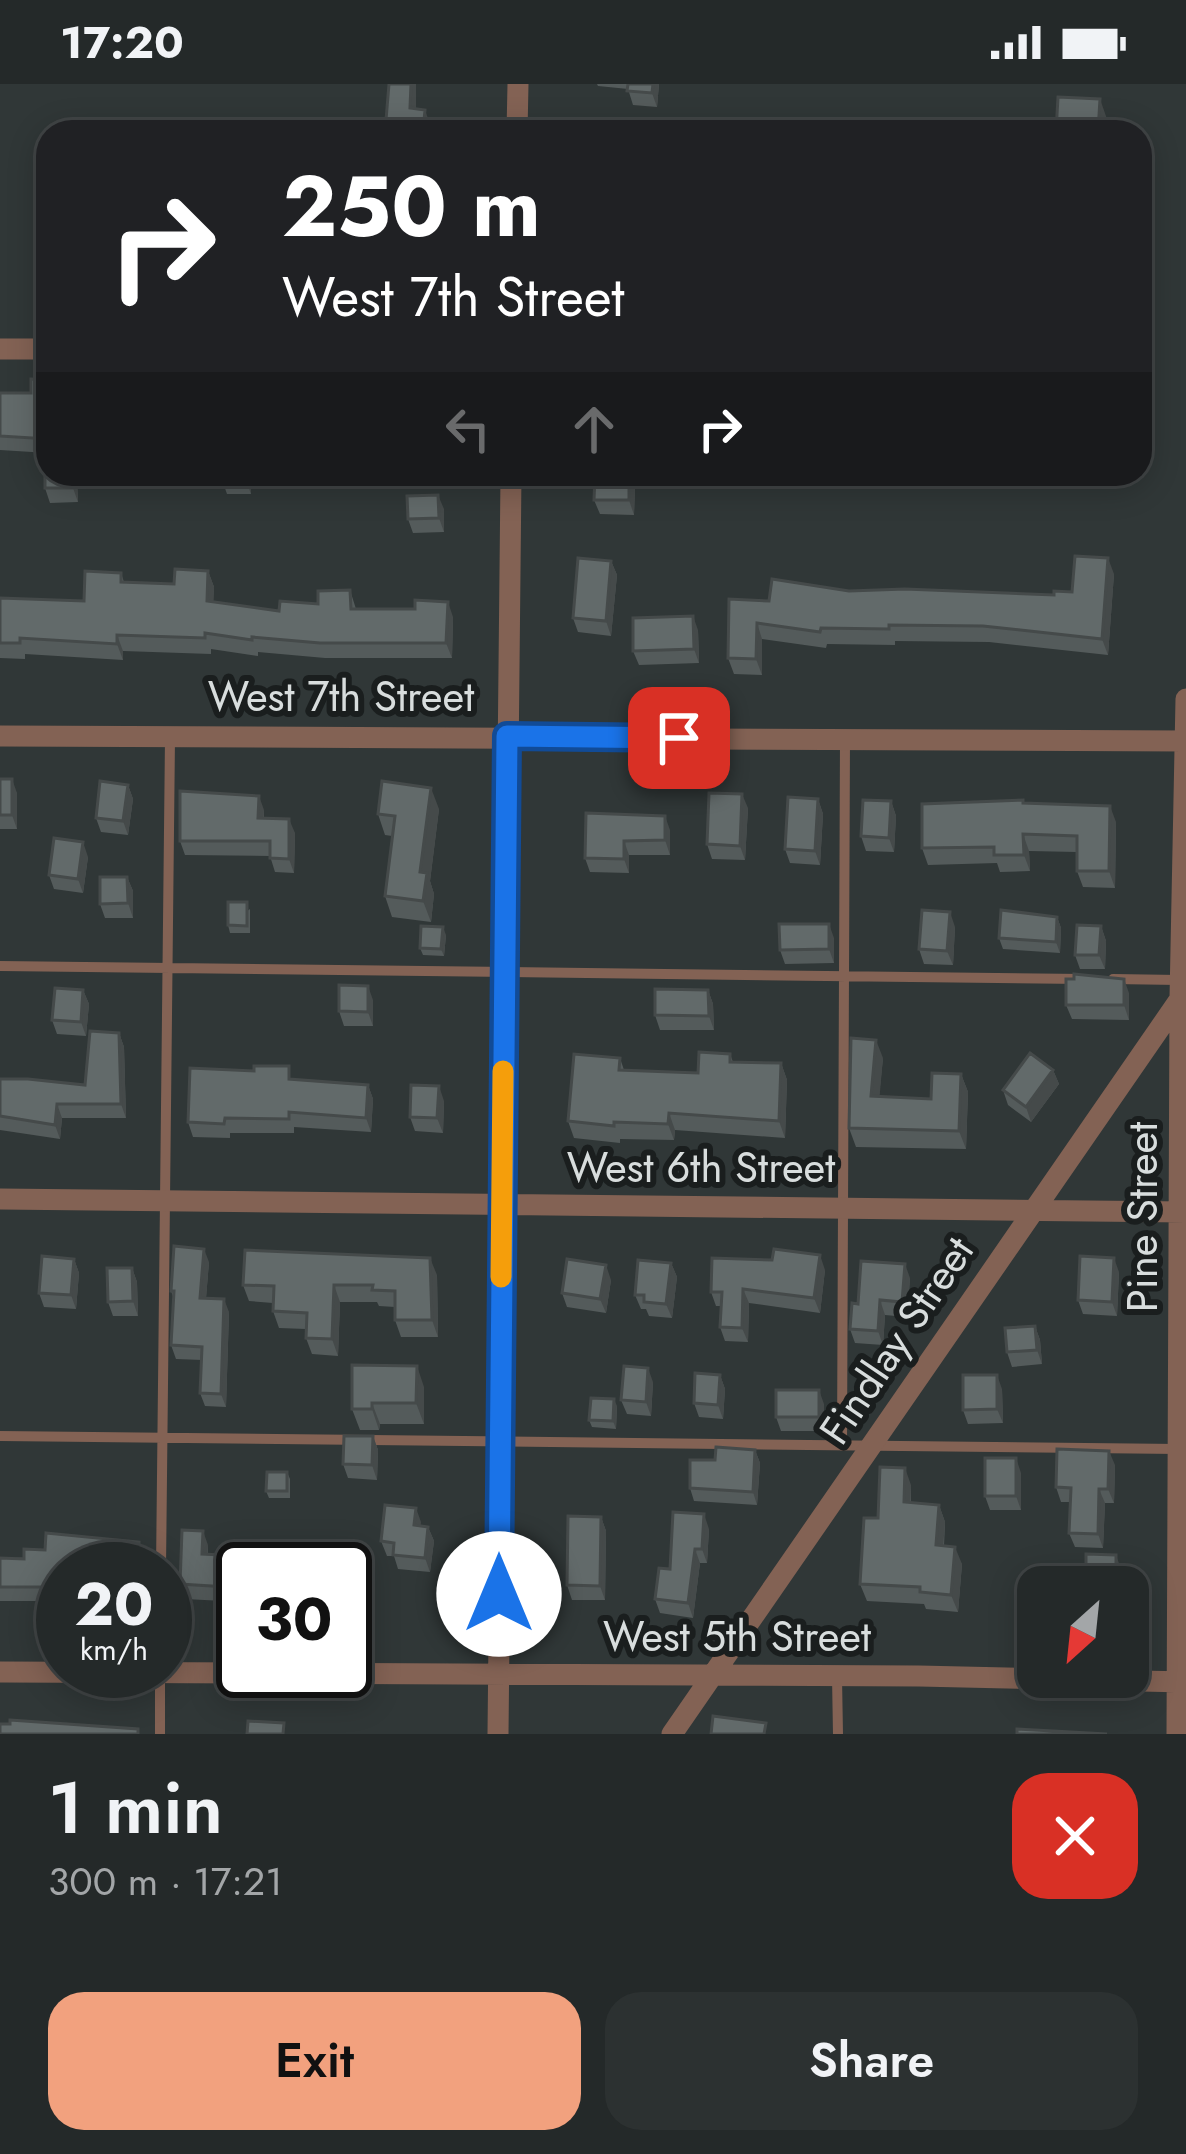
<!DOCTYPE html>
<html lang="en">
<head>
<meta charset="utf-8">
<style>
  body { margin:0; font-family:Jost,sans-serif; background:#2c3131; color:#f1f3f6; height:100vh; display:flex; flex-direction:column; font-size:45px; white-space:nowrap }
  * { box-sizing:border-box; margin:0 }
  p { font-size:39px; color:#a3a6a8 }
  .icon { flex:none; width:66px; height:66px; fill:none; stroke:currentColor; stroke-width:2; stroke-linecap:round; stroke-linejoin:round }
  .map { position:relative; height:1650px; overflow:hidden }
  .panel { display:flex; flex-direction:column; background:#242929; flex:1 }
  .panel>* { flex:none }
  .guide { position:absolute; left:36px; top:36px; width:1116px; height:366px; border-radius:36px; box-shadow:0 6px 30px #0003,0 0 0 3px #414546; background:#202124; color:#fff; overflow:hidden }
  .needle { width:78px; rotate:207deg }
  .fabs { position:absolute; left:1017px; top:1482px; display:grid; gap:24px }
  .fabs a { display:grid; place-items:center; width:132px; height:132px; border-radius:24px; background:#242929; box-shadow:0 6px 30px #0003,0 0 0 3px #414546; font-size:60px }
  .speed { position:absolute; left:36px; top:1458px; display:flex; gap:24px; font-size:60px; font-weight:700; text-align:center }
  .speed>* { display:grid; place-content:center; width:156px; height:156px; border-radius:50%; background:#242929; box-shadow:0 6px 30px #0003,0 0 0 3px #414546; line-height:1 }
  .speed small { font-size:30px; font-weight:400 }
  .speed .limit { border:6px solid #111; border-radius:18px; background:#fff; color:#111 }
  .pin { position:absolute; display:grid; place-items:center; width:102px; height:102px; color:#fff; margin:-51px; border-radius:24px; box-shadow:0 6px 18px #0006 }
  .me { position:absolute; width:132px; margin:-66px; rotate:0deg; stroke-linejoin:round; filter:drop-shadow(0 0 9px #0008) }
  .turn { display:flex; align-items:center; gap:42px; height:252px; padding:0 48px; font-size:54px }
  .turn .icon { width:156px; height:156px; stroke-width:2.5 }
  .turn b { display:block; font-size:84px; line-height:102px }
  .lanes { display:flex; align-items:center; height:114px; padding:0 48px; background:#0003; justify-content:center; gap:60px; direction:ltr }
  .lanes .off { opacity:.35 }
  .round { display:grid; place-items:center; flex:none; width:126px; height:126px; border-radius:36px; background:#2c3131 }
  .headline { display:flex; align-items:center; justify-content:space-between; height:204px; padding:0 48px }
  h1 { font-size:72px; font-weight:600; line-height:90px }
  .button { display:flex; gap:24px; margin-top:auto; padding:24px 48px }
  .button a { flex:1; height:138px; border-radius:36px; background:#f2a17e; color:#111; font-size:48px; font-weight:600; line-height:138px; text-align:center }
  .button a+a { background:#2c3131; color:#f1f3f6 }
  .status { display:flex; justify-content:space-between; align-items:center; height:84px; padding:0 60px; background:#242929; direction:ltr }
  .status svg { height:33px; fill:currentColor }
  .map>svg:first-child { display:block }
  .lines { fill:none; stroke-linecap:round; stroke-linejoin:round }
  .lane { stroke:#836254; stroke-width:10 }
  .street { stroke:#836254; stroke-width:21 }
  .wall { fill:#545b5b }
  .shaded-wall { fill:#454a4a }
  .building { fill:#626a6a; stroke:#454a4a; stroke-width:3 }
  .route-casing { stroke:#114b97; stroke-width:30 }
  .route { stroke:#1a73e8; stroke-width:21 }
  .slow { stroke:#f59e0b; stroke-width:21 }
  .labels { text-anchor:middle; stroke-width:12; stroke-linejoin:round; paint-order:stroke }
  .street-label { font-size:42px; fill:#d8dddd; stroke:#1a1e1e }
</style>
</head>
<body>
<div class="status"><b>17:20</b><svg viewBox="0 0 49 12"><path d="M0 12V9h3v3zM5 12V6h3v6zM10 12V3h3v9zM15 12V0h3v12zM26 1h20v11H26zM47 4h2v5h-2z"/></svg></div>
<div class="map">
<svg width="1186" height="1650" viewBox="0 0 1186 1650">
  <rect width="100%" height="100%" fill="#303737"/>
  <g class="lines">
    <!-- lane -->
    <path class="lane" d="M0 882 1083 895
      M1113 895 1179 896
      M0 1352 1179 1365
      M842 1362 845 655
      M161 1485 170 654
      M837 1593 838 1650
      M160 1650V1590"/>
    <!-- street -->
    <path class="street" d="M517 48 518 0
      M0 265H48
      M0 652 1186 657
      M0 1115 1186 1128
      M0 1588 919 1592 1186 1598
      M498 1650 511 390
      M672 1650 1182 912
      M1177 1650 1180 914 1186 615"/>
  </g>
  <!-- wall -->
  <path class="wall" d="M597 0H659L657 23 633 21 628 5 598 2Z
    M48 296V369L0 366V309H31Z
    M48 390H75L77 397 78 418 50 419 45 404Z
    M251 390V410H227L221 393Z
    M410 390H447V393Z
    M630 390 635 402 634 431 600 430 594 416Z
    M444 425V448L413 449 408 435Z
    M611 477 617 491 611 552 578 548 573 534Z
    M208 487 214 503 213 518 279 527 318 520 350 506 356 525 453 533 452 574H325L258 568V572L211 565V570L123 567V576L25 570V575L0 574V514L84 517 121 489 124 498 174 500Z
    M1114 490 1108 571 989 558 895 557V561L827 560 826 564 762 555V591L734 590 728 574 769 517 849 507 1054 511 1072 508Z
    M698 546 699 579 639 581 633 567Z
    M0 695 17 709V745H0Z
    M128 701 133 715 128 751 101 748 96 734Z
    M818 715 823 730 820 781 790 779 785 765Z
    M1023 716 1024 719 1116 738 1115 804 1083 803 1077 787V768L1029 767 1030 787 1000 788 997 779 928 781 922 764Z
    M891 717 896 732 894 768 866 767 861 752Z
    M748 724 745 776 712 775 707 760Z
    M439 725 430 797 434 810 431 838 392 833 385 812 392 752 385 751 378 730Z
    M264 726V734L295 749 294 789 275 788 270 772 185 771 180 757Z
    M586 729 670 746V771H629V789L590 788 585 774Z
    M88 773 83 809 54 805 49 791Z
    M127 793 133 807V834H105L100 820Z
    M250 825V849H230L228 841Z
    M1057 833 1061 844 1060 869 1003 865 999 854Z
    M1101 842 1106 857 1105 885H1080L1075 871Z
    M955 843 953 881 924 880 919 865Z
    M446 851 444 872 423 871 420 864Z
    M834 854V879L785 880 780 866Z
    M83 906 89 920 86 952 57 950 52 936Z
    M708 906 713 920 714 946H660L655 931Z
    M1129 909V936L1072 935 1066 921Z
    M373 916V942H344L339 927Z
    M119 949 124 963 126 1034H62L60 1055 0 1046V995L85 1001Z
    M730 970 733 978 781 979 787 996 785 1054 675 1046 674 1056 620 1055V1059L574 1054 568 1037 620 974 624 986 698 989Z
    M883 974 879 1012 931 1015 961 990 968 1008 966 1065 856 1063 849 1044Z
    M1053 986 1059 1000 1031 1038 1008 1021 1003 1006Z
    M294 996 368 1001 373 1015 371 1048 294 1043V1049H230V1054L193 1053 188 1038Z
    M444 1017 443 1049 415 1047 410 1033Z
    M74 1175 79 1189 76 1225 44 1223 39 1209Z
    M209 1178 206 1214 229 1228 226 1323 205 1322 200 1309 202 1276 176 1275 171 1261 174 1215 171 1207Z
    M671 1179 677 1193 672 1234 649 1232 646 1225H641L635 1211Z
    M132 1184 137 1198 138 1232H113L108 1218Z
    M825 1186 820 1229 749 1219 748 1258 725 1257 720 1243 721 1222H716L711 1208Z
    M1119 1188 1117 1232 1083 1230 1078 1216Z
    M437 1191 438 1253H401L395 1236V1223L379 1222 377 1218H340L338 1272 312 1270 306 1254V1245L279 1244 273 1227V1219L249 1217 243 1201Z
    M910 1194 907 1233 885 1231 883 1261 855 1259 850 1245 858 1220Z
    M611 1196 606 1229 567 1223 562 1209Z
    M1035 1242 1040 1256 1042 1280 1012 1283 1007 1268Z
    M720 1291 725 1305 723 1335 699 1333 694 1319Z
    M653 1298 651 1332 627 1330 621 1316Z
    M424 1303V1340H380L379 1346H360L352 1325Z
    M1002 1305 1003 1339 968 1340 963 1326Z
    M824 1320V1347H781L776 1333Z
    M617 1322 616 1345 592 1343 589 1336Z
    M373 1352 378 1366 377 1396 348 1394 343 1380Z
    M755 1366 760 1379 757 1421 694 1417 690 1404 715 1376Z
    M1115 1381 1114 1419H1105L1103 1464 1075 1463 1069 1449 1070 1418H1061L1056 1403Z
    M287 1388 290 1395V1414H269L266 1407Z
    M1021 1389V1426H990L985 1412Z
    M911 1401V1418L939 1421 945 1438 944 1462 962 1480 958 1528 926 1525 924 1520 867 1517 860 1500 878 1434Z
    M416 1424 420 1442 428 1443 434 1457 430 1488 398 1485 394 1472H387L381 1457Z
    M601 1433 606 1447 605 1516H572L567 1501Z
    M709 1445 707 1479H700L693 1534 660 1529 655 1515 670 1485Z
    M208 1461V1470L360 1484 358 1529H345V1485H243V1518L185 1515 180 1500Z
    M144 1472 143 1485H63V1517H0V1474Z"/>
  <!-- shaded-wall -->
  <path class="shaded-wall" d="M411 0H416V39L410 24Z
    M653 0H659L657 23 652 9Z
    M1100 15 1107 35V48H1098Z
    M425 26 430 40V48H423Z
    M72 390H75L77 397 78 418 73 404Z
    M245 390H251V410L245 393Z
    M630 390 635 402 634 431 629 416Z
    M438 411 444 425V448L439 434Z
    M1108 474 1114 490 1108 571 1102 555Z
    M611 477 617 491 611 552 606 537Z
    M208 487 214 503 213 533 207 517Z
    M448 518 453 533 452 574 446 559Z
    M693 532 698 546 699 579 694 565Z
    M757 539 762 555V591L756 575Z
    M117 551 123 567V576L117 560Z
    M12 695 17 709V745L12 731Z
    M128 701 133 715 128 751 123 737Z
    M431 704 439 725 430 797 434 810 431 838 423 817 420 788Z
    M742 710 748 724 745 776 740 762Z
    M259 712 264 726 263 748 258 734Z
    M818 715 823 730 820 781 815 767Z
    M891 717 896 732 894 768 889 754Z
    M1110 722 1116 738 1115 804 1109 787Z
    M665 732 670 746V771L665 756Z
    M289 735 295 749 294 789 289 775Z
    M1023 750 1029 767 1030 787 1024 771Z
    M624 757 629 771V789L624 775Z
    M83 758 88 773 83 809 78 795Z
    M127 793 133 807V834L128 819Z
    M950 828 955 843 953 881 947 867Z
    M1057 833 1061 844 1060 869 1056 858Z
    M829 840 834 854V879L829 865Z
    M1101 842 1106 857 1105 885 1099 871Z
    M443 843 446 851 444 872 441 865Z
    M1124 895 1129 909V936L1124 921Z
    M368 902 373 916V942L368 928Z
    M83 906 89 920 86 952 81 938Z
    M708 906 713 920 714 946 709 932Z
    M119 949 124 963 126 1034 121 1020Z
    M876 956 883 974 878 1030 871 1012Z
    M781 979 787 996 785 1054 779 1037Z
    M1053 986 1059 1000 1031 1038 1026 1023Z
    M961 990 968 1008 966 1065 959 1047Z
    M368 1001 373 1015 371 1048 366 1034Z
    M439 1002 444 1017 443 1049 437 1034Z
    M57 1020 62 1034 60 1055 55 1041Z
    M669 1029 675 1046 674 1056 668 1040Z
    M204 1165 209 1178 205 1227 200 1214Z
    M820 1171 825 1186 820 1229 814 1214Z
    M430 1174 437 1191 438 1253 432 1236Z
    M1114 1174 1119 1188 1117 1232 1112 1218Z
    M74 1175 79 1189 76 1225 71 1211Z
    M671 1179 677 1193 672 1234 666 1220Z
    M905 1180 910 1194 907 1233 902 1218Z
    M606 1181 611 1196 606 1229 600 1215Z
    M132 1184 137 1198 138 1232 133 1217Z
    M334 1201 340 1218 338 1272 332 1255Z
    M743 1205 749 1219 748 1258 742 1244Z
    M224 1215 229 1228 226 1323 221 1310Z
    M880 1216 885 1231 883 1261 878 1247Z
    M1035 1242 1040 1256 1042 1280 1037 1266Z
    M417 1282 424 1303V1340L416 1319Z
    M648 1284 653 1298 651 1332 646 1318Z
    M720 1291 725 1305 723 1335 718 1321Z
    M997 1291 1002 1305 1003 1339 997 1325Z
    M819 1306 824 1320V1347L819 1333Z
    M614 1315 617 1322 616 1345 613 1337Z
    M372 1319 380 1340 379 1346 372 1325Z
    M373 1352 378 1366 377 1396 372 1381Z
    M755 1366 760 1379 757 1421 753 1408Z
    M1109 1367 1115 1381 1114 1419 1108 1405Z
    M1016 1374 1021 1389V1426L1016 1412Z
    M905 1384 911 1401 910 1435 904 1418Z
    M1099 1405 1105 1419 1103 1464 1098 1450Z
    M939 1421 945 1438 942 1478 936 1461Z
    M416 1424 421 1438 419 1456 414 1441Z
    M704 1430 709 1445 707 1479 702 1465Z
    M601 1433 606 1447 605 1516 600 1502Z
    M428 1443 434 1457 430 1488 425 1474Z
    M203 1447 208 1461 207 1484 202 1470Z
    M139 1458 144 1472 143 1485H137Z
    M955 1463 962 1480 958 1528 951 1511Z
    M695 1465 700 1479 693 1534 688 1519Z
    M355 1470 360 1484 358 1529 353 1515Z
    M1116 1471 1121 1485V1503H1116Z"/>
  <!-- building -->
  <path class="building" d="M389 0H411L410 24 425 26 423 48H385Z
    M628 0H653L652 9 627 7Z
    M1058 13 1100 15 1098 48H1056Z
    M592 43 628 47V48H591Z
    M31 295 48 296V355L0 352V309H31Z
    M45 383H48V390H72L73 404H45Z
    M221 390H245V393H221Z
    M595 390H629V416H594Z
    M438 411 439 434 408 435 407 412Z
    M1075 472 1108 474 1102 555 983 542 889 541V545L821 544 820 548 757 539 756 575 728 574 729 515 769 517 772 495 849 507 905 505 1054 511V507L1072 508Z
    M578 474 611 477 606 537 573 534Z
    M175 485 208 487 207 517 279 527 280 517 318 520V507L350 506 351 525H415V516L448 518 446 559H320L252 553V556L205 549V554L117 551V560L20 554V559H0V514L84 517 85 487 121 489V498L174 500Z
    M693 532 694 565 633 567V534Z
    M0 695H12V731H0Z
    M100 697 128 701 123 737 96 734Z
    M382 697 431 704 420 788 427 789 423 817 385 812 395 732 378 730Z
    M180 707 259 712 258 734 289 735V775L270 774V757H180Z
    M709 709 742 710 740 762 707 760Z
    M788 713 818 715 815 767 785 765Z
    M863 716 891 717 889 754 861 752Z
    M1023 716V719L1110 722 1109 787H1077V752L1023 750 1024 771H994V763L922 764V720Z
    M586 729 665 732V756L624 757V775L585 774Z
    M54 754 83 758 78 795 49 791Z
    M100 793H127L128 819 100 820Z
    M228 818H247V842L228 841Z
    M922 826 950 828 947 867 919 865Z
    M1001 826 1057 833 1056 858 999 854Z
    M779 840H829V865L780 866Z
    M1077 841 1101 842 1099 871H1075Z
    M421 842 443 843 441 865 420 864Z
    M1074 890 1124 895V921H1066V895H1074Z
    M339 901 368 902V928L339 927Z
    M55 904 83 906 81 938 52 936Z
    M655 905 708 906 709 932 655 931Z
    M90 947 119 949 121 1020H57L55 1041 0 1032V995H28L85 1001Z
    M851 954 876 956 871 1012 931 1015 932 989 961 990 959 1047 849 1044Z
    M699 968 730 970V978L781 979 779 1037 669 1029 668 1040 614 1038V1042L568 1037 574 970 620 974 619 986 698 989Z
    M1030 969 1053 986 1026 1023 1003 1006Z
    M254 982H289V995L368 1001 366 1034 289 1028V1035L225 1034 224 1040 188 1038 190 984 254 987Z
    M411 1001 439 1002 437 1034 410 1033Z
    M174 1162 204 1165 200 1214 224 1215 221 1310 200 1309 202 1263 171 1261 174 1207H171Z
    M774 1165 820 1171 814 1214 743 1205 742 1244 720 1243 722 1208H711L712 1174 772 1176Z
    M245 1166 430 1174 432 1236H395V1207L372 1206 373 1201H334L332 1255 306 1254 307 1229 273 1227 274 1202 243 1201Z
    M42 1172 74 1175 71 1211 39 1209Z
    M1080 1172 1114 1174 1112 1218 1078 1216Z
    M567 1175 606 1181 600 1215 562 1209Z
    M638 1176 671 1179 666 1220 644 1218V1211H635Z
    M861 1177 905 1180 902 1218 880 1216 878 1247 850 1245 852 1219 858 1220Z
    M107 1184H132L133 1217 108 1218Z
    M1035 1242 1037 1266 1007 1268 1005 1244Z
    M352 1281 417 1282 416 1319H372V1325H352Z
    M624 1282 648 1284 646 1318 621 1316Z
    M695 1289 720 1291 718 1321 694 1319Z
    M963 1291H997V1325L963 1326Z
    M776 1306H819V1333H776Z
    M591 1314 614 1315 613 1337 589 1336Z
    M344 1352H373L372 1381 343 1380Z
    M716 1363 755 1366 753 1408 690 1404V1376H715Z
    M1057 1365 1109 1367 1108 1405H1099L1098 1450 1069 1449 1071 1404 1056 1403Z
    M985 1374H1016V1412H985Z
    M880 1383 905 1384 904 1418 939 1421 936 1461 955 1463 951 1511 920 1508V1503L860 1500 864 1434H878Z
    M267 1388H287V1407H266Z
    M385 1421 416 1424 414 1441 428 1443 425 1474 393 1471 394 1459 381 1457Z
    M673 1428 704 1430 702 1465H695L688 1519 655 1515 659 1484 670 1485Z
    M568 1432 601 1433 600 1502 567 1501Z
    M182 1446 203 1447 202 1470 244 1472V1465L355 1470 353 1515H345V1485H243V1504L180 1500Z
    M46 1449 139 1458 137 1485H63V1503H0V1474L24 1475V1465L45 1466Z
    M1086 1470 1116 1471V1503H1086Z
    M713 1632 766 1639 764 1650H711Z
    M10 1636 138 1645V1650H0V1640H10Z
    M248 1637 284 1639 283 1650H247Z
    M1017 1645 1107 1650H1017Z"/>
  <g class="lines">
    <!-- route casing -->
    <g class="route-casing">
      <path id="route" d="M499 1510 507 652 679 654"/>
    </g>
    <!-- route -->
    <use href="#route" class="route"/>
    <!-- slow -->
    <path class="slow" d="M501 1193 503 987"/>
  </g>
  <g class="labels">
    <!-- street labels -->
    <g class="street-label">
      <text x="341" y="627">West 7th Street</text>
      <text x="701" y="1098">West 6th Street</text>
      <text transform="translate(1142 1133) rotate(-90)" y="15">Pine Street</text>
      <text transform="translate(896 1256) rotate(-56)" y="15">Findlay Street</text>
      <text x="737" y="1567">West 5th Street</text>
    </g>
  </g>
</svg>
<div class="fabs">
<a><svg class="needle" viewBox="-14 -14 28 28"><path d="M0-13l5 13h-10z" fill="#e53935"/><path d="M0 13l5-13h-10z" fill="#a3a6a8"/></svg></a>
</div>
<div class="speed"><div>20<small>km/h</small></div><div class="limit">30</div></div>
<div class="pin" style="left:679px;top:654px;background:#d93025"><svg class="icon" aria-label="arrive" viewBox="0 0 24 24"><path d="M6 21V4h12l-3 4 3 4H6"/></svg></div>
<svg class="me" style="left:499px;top:1510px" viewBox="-20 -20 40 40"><circle r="19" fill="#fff"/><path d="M0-13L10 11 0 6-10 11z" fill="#1a73e8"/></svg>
<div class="guide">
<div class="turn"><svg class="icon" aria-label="right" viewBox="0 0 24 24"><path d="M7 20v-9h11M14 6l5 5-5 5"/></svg><div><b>250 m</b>West 7th Street</div></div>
<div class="lanes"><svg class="icon off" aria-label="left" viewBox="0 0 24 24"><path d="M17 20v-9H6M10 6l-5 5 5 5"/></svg><svg class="icon off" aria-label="ahead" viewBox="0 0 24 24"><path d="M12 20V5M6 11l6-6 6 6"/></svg><svg class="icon" aria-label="right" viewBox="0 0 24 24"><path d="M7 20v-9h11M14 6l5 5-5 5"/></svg></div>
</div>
</div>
<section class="panel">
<div class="headline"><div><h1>1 min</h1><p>300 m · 17:21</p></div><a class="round" style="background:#d93025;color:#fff"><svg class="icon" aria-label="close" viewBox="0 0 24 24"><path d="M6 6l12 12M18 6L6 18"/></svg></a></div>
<div class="button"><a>Exit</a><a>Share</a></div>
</section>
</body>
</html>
